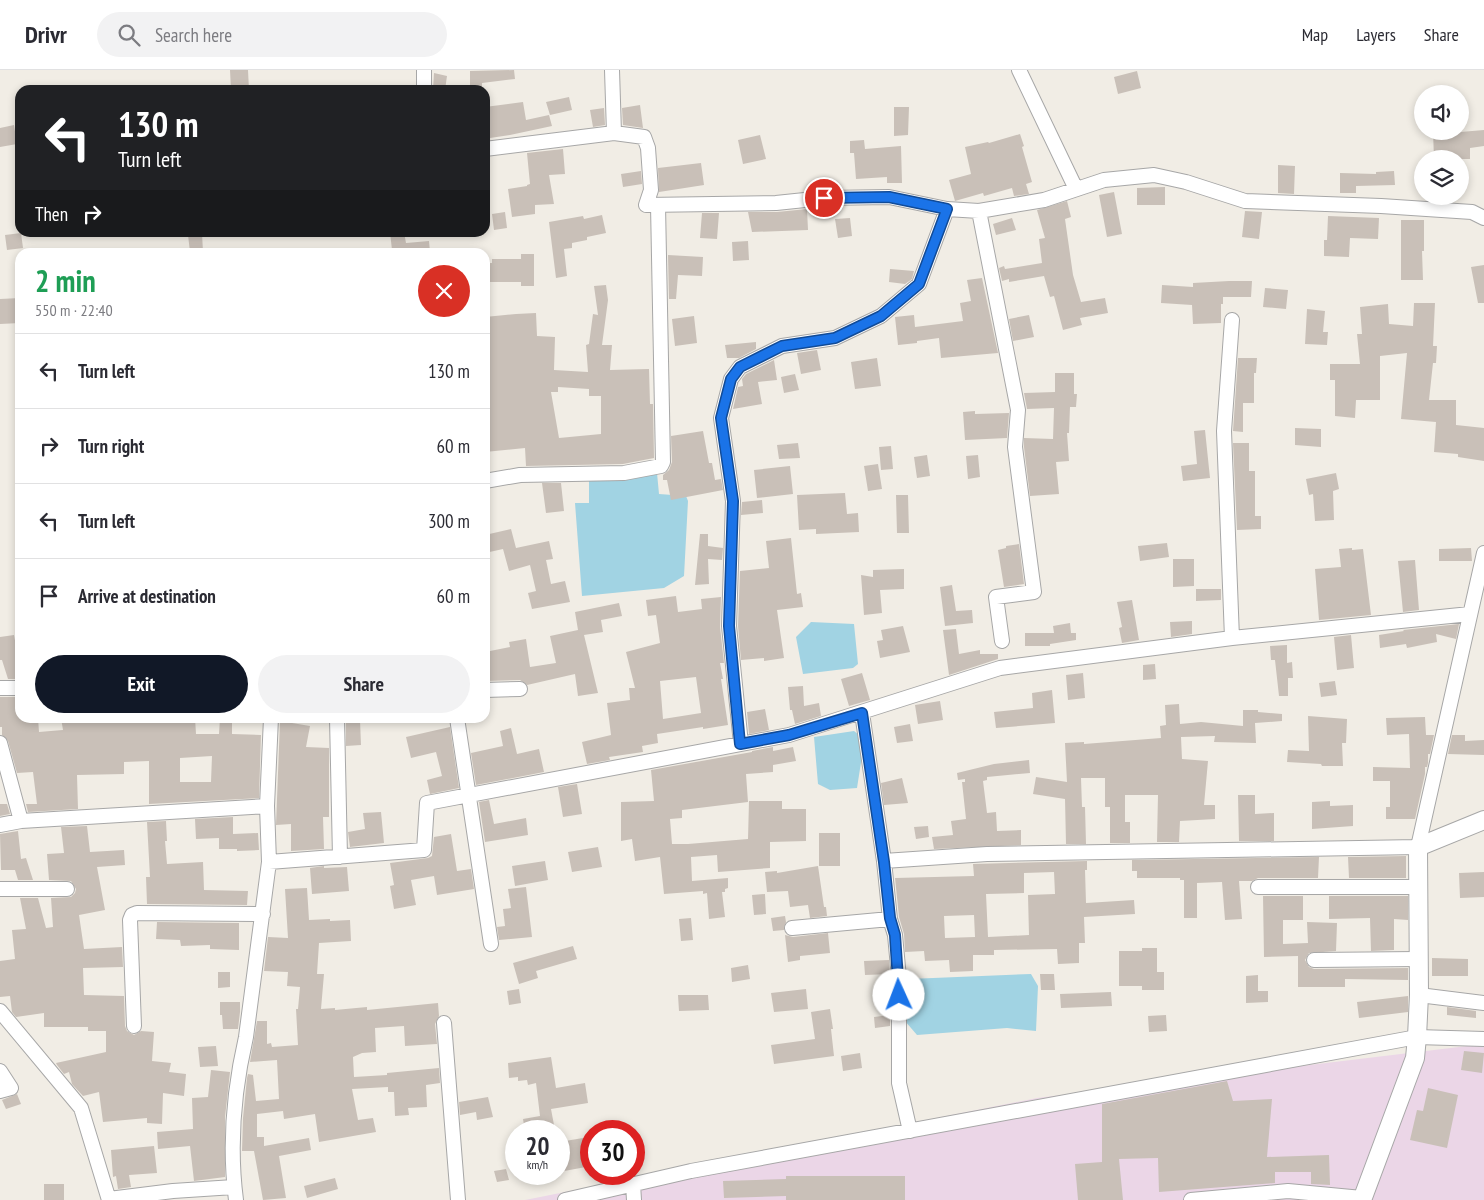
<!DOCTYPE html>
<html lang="en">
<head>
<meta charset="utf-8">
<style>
  body { margin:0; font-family:"PT Sans Narrow",sans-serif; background:#f2f2f3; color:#2b2b33; height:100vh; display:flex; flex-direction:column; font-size:19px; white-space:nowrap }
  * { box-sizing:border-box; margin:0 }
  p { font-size:16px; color:#7c7c81 }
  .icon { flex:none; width:28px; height:28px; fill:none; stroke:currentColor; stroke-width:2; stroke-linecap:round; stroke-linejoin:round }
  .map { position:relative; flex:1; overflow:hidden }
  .details { position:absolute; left:15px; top:178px; width:475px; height:475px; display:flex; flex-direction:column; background:#fff; border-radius:15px; box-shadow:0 2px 8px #0003 }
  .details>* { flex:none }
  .banner { position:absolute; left:15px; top:15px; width:475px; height:152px; border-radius:15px; box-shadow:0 2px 8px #0003; background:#202124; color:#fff; overflow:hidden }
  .controls { position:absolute; left:1414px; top:15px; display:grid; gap:10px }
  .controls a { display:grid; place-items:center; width:55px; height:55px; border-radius:50%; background:#fff; box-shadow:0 2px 8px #0003; font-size:25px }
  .speed { position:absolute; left:505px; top:1050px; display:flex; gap:10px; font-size:25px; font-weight:700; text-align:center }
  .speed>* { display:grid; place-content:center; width:65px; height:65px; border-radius:50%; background:#fff; box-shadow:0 2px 8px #0003; line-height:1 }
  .speed small { font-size:12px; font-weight:400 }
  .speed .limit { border:8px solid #d22; background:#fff; color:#111 }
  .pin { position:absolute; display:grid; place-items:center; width:42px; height:42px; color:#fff; margin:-21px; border:2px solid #fff; border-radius:50%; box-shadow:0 1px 5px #0007 }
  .me { position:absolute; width:55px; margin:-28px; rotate:358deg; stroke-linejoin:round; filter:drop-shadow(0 0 4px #0008) }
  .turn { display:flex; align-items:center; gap:18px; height:105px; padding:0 20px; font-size:22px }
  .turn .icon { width:65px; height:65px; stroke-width:2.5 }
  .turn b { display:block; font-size:35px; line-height:42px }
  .then { display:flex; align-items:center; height:48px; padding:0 20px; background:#0003; gap:10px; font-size:19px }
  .round { display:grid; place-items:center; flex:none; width:52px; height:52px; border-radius:26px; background:#f2f2f3 }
  .head { display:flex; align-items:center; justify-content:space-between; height:85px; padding:0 20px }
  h1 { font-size:30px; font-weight:800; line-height:38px; color:#1e9e55 }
  .cta { display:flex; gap:10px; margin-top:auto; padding:10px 20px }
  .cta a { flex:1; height:58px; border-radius:30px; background:#111827; color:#fff; font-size:20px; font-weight:800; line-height:58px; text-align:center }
  .cta a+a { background:#f2f2f3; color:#2b2b33 }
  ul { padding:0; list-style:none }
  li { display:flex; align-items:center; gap:15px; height:75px; padding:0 20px; border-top:1px solid #e1e1e2 }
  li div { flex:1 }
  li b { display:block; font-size:19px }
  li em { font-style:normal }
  header { display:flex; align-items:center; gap:30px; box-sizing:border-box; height:70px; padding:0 25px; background:#fff; border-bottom:1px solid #e1e1e2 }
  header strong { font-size:24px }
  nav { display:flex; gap:28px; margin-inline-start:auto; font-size:18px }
  .search { width:350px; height:45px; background:#f2f2f3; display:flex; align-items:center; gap:12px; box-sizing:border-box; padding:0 18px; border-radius:28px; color:#7c7c81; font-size:19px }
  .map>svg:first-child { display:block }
  .industrial { fill:#ebd6e7 }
  .water { fill:#a1d3e3 }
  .building { fill:#c9c0b8; fill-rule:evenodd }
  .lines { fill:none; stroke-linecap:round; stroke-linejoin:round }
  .minor-casing { stroke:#a7a7a7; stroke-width:16 }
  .tertiary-casing { stroke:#a7a7a7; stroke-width:20 }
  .minor { stroke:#fff; stroke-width:14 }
  .tertiary { stroke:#fff; stroke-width:18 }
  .route-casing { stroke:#114b97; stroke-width:12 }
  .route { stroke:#1a73e8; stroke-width:9 }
</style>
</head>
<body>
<header>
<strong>Drivr</strong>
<div class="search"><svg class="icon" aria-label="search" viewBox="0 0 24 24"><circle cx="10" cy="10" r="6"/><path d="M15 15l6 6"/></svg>Search here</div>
<nav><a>Map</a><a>Layers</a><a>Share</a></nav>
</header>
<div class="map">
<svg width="1484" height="1130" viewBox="0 0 1484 1130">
  <rect width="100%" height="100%" fill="#f1ede5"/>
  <!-- industrial -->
  <path class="industrial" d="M1484 974V1130H525L1037 1028Z"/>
  <!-- water -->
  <path class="water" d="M657 403 659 424 686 426 688 431 684 506 664 518 582 526 575 433H589V409Z
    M811 552 854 554 858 594 853 598 803 604 796 567Z
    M854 661 859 665 862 686 857 718 830 720 818 714 814 667Z
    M1031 904 1038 916 1036 961 1007 958 917 965 905 951 909 909Z"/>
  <!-- building -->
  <path class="building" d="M230 0H248L249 20H231Z
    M514 0 515 9 482 13V19H470V1Z
    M1137 1 1141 18 1118 24 1114 7Z
    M434 3 447 6 445 20H433Z
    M569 27 572 40 550 45 546 32Z
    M523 32 526 50 549 45 552 56 510 65 490 68 485 37Z
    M640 35 643 58 623 55 622 38Z
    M894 37H909L908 65 894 66Z
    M604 38 605 55 593 57 590 40Z
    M14 55 17 74 0 77V58Z
    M1484 60V76L1470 78V89H1434L1433 61H1449V63Z
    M1020 64 1024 76 1022 77 1032 112 1026 114 1029 124 1014 126 1012 118 984 126 983 123 955 131 949 110 971 104 965 77 988 72 989 73Z
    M760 65 766 89 743 94 738 70Z
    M864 70 865 79 901 76 902 113H887V107L856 109 854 83H850V71Z
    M563 79 565 104 549 105 554 134 535 135V144L512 147 508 119 527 116V115L530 114 527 83Z
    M701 93 704 115 659 122 658 98Z
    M1278 95 1295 96 1294 124 1278 123Z
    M641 101 642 114 623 117 621 104Z
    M1394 101 1395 115 1356 116V123H1340V103L1376 104V102Z
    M1165 117V135H1137V118Z
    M1114 122 1122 164 1107 167 1099 125Z
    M1067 131 1071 147 1065 149 1073 205 1081 232 1105 228 1108 243 1080 248 1082 255 1063 260 1054 226 1050 227 1044 206 1009 212V209L1002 211 999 198 1004 196 1005 199 1042 193 1039 169 1045 168 1037 140Z
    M807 139 808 160 752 162 748 142H777Z
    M1245 141 1262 142 1259 169 1242 167Z
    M505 142 507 158 494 160 492 144Z
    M702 143H719L717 169 700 168Z
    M602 145 606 163 587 167V170L572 173V178L564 179 567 206 556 208 549 152 583 146 584 149Z
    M1328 146 1379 148 1378 169 1350 168 1349 187 1324 186V170H1327Z
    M850 148 852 166 838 168 835 149Z
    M1012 148 1016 160 996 165 993 154Z
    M1401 150H1424V181H1422L1423 210H1401Z
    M390 162H404L406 173 429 171 430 182H394V179L392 180Z
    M21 163 23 178 7 180 5 165Z
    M202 163 203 182H190L188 165Z
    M748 171 749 190 733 191 732 172Z
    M521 184H534V216H521V212H485V193H492V189H521Z
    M668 185 703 187 702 206 678 205 676 229H669Z
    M1484 195V233H1478L1471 197Z
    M890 199 914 201 912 209 905 214 889 212Z
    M982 208 998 283 941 288 939 268 917 271V273L898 275 895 247 914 245 915 257 963 251 960 233 971 231 967 210Z
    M1229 211H1252L1251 227H1223V234H1221V253L1193 254 1192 235 1161 233 1162 215 1193 217V213Z
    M606 215 608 230 602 275H612L610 300 649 299 650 334H653L654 388 623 394 526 396 525 378 485 382V247L516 244 536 243 537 266 555 267 554 300 588 302 586 275 589 274 593 244 598 245 594 216ZM558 317 589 319V326H601V364L559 368 551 322H558Z
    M1265 218 1288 220 1286 239 1263 237Z
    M20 228V253L0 254V229Z
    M1414 233H1435L1433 276H1437L1436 293H1433L1429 330H1456V355L1484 358V391L1458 387V384L1434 382 1436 352 1401 349 1407 283 1380 286V330H1356L1355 348 1335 346V310H1330V294H1360L1357 264H1362L1360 237 1388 234 1389 254 1413 256Z
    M1307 239 1325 241 1323 262H1328L1327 275 1305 274Z
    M1029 245 1034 267 1013 271 1009 249Z
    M694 246 697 273 675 276 672 249Z
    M756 272V279L739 288H727L725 275Z
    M817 280 821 300 801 304 797 283Z
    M877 288 881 316 855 319 851 292Z
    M1238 288H1257L1256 303H1254V333H1243V362L1233 361Z
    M774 290 777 310 758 312 762 334 733 339 738 317 743 316 742 309 746 304Z
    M1055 303H1074V324H1077L1076 337H1070L1069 363H1067L1069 391 1056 392 1059 424 1030 426 1024 377V368L1053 369 1054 338 1027 339 1024 323 1055 322Z
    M795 304 799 320 784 323 781 307Z
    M975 341V344L1009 343 1007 368 965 370 963 342Z
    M1295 358 1321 359V377L1295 375Z
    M1205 360 1210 408 1183 411 1181 396 1197 394 1194 361Z
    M703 361 709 393H712L715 410 721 409 723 420 671 430 667 410H663V405L669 400 672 392 671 366Z
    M798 373 800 388 779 389 777 375Z
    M1233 373H1249V401H1255V446H1261V459L1237 460Z
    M891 376 893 399 881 400 879 377Z
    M927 385 930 406 917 408 914 387Z
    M978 385 980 407 968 409 966 386Z
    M878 394 882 419 868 421 864 396Z
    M790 396 793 424 757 428 754 400Z
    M1336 403 1339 419 1333 421 1334 450 1315 451 1313 424 1309 425 1306 409Z
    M542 413H561L564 441 546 443Z
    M845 423 847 444 858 443 859 462 816 464V459L799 460 797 425Z
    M896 425H908L909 463H897Z
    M762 430 763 443 741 445 742 432Z
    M511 459 516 478 549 471 553 489 546 490 551 514 565 511 570 532 532 539 528 523 536 521 530 495 509 501 503 479 485 483V465Z
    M700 464H708V476L723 478 722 490 708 489 709 514 695 515Z
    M791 468 797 524 801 523 803 537 777 540 784 588 764 591V588L741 590 738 556 740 501 769 498 766 471Z
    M1167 473 1169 487 1140 491 1138 476Z
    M1019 474 1024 514 1004 517 998 480 1006 478V476Z
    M1352 478V480L1363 479 1371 545 1319 550 1315 499 1341 497 1339 479Z
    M1471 478 1472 491H1439V479Z
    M1173 489H1194V516L1173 517Z
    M1415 490 1419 540 1403 542 1398 491Z
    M904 499V519L880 520 882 543 864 545 861 505 873 507V500Z
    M952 515 956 541 972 540 973 553 945 556 940 517Z
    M1196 519H1221V530L1196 531Z
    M676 526 678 542 702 539 701 529 721 527 720 557 724 593H720L723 609H721L728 655 703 659V657L657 664 658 673 642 676 643 682 609 687 610 690 587 694 582 672 611 665 607 633 630 630 629 618H635L626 582 660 573 656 545 648 546 646 530ZM696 607 701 643 663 649 660 611Z
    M1132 530 1139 570 1122 573 1119 558 1122 557 1117 532Z
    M619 533 622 546 601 550 603 562 584 565 598 623 578 626 575 604 527 615 520 610 486 611 485 582 510 577 509 572 526 569 530 597 556 593 550 566 578 560 575 542Z
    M1192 551V564L1171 567 1170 552Z
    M1070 553 1071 563H1076V570L1050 574V576H1025V563H1054L1053 556Z
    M1459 554 1456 569 1436 564 1437 572 1407 578 1406 574 1380 578 1379 565 1404 561 1403 560Z
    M903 556 910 582 880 588 877 571 883 570 881 560Z
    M956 559 959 584 980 580V584H998V589L949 605 943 560Z
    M14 565 18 587H20V609H8L2 590H0V567Z
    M1351 565 1354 598 1337 600 1334 567Z
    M1287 575V593L1292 592 1293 608H1288V626H1279L1275 590H1271L1270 576Z
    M1155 594 1156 609 1143 610V595Z
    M862 603 870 630 849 636 841 609Z
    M1083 603 1085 628 1068 630 1066 605Z
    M1335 611 1337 625 1321 627 1319 613Z
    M803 616 804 636 819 633 821 646 795 654 792 640H790L788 617Z
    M1052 620 1055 653 996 658 994 642 1033 638 1032 623Z
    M0 627H20V648H38L39 662 63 660 61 648H195L196 664H219L220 648H232V664L261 665 259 728 149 734V691L124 692V704L77 705 78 739 28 742 26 734H37L33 702 17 703 8 671 2 665V657H0ZM212 686 211 712H180V688Z
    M940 631 943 650 918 654 915 635Z
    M1179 634 1180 654 1201 652 1243 656V640H1258V642L1282 644V651L1255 653 1256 673 1214 672 1215 666 1181 667 1182 689 1208 691 1204 735H1215V749L1180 751 1179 772H1157L1158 725H1125V752H1130V773H1110V737H1105V708H1081L1082 737H1085L1086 774H1066L1065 729 1033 724 1036 707 1067 712 1065 673 1084 672V674L1161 668 1160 656 1166 655 1165 635Z
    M765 639 769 660 749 664 747 642Z
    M1308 646 1347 649 1346 673H1342L1343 696H1322L1321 694 1287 692 1288 680 1309 681Z
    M1425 647 1426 665H1434L1430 684H1428V693L1427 697H1425V704L1415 749H1386V737H1390V711H1373V697L1410 698 1409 664 1387 665 1386 648Z
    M360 650 361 675 346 676V651Z
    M280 651 310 656 306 677 329 678V747H323L324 779 291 781V754L276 755Z
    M910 654 913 671 897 673 894 657Z
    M450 657 459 718 430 724 427 710 442 706 436 682 411 688 406 667Z
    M511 658 517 684 539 679 544 702 476 715 471 683 503 676 500 661Z
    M1452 665H1465V671L1484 670V685L1448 684Z
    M773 677V681L793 677 796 691 773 695V702L746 704 748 732 682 740V748L670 749 672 774H688L748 769 749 731H782V739H806V771L770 772V798L718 802 717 785 691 787 692 811 728 808V818L725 819V822H722L725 847 709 849 707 823 703 824V821L664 824 660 787 635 791 632 769 621 771V732L654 731 651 700 752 682V681Z
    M1029 690 1030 703 987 707V710L983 711 987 743 996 742 997 761 1021 760V775L934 779 932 767 953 765 951 751 966 749 962 712H965V709L958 710 957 703 994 694Z
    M902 708 908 733 884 735 881 713Z
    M577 714 582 744 563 747 558 717Z
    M1238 725H1255V744L1274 743V771H1239Z
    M489 730 494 754 526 748 528 765 485 772 479 732Z
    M1330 731V736L1353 735V756L1312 759V732Z
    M0 734H7L10 744 0 746Z
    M381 742 384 773 350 777 348 762 365 759 363 743Z
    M233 747V764L258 763 259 780 237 781V779H219V768L196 769 195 749Z
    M166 751 167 771H165L167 794 203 792 204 820 248 821 247 835 147 834 146 807H150L147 752Z
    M87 756 90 782 124 780 125 795 97 797 105 840 79 845 84 879 122 877 123 897 83 898 84 925 124 926 125 956 127 961 134 965 141 961 154 962 152 991 171 993 169 1002 186 1004 184 1026 163 1023 162 1054 147 1053V1048L103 1052 99 1022 83 1026 72 1014 69 1002 64 1004 57 995 56 993 106 982V961H88V957H44V943L16 947 12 942 10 926 0 927V891L15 889 12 860 26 859 20 828H38L46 858 53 857 51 828 71 827 75 823 76 819 71 811 49 810 47 784 64 783 61 757Z
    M928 756 929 767 916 769 914 757Z
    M18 761 21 789 26 788 33 810H18L15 800H1L0 764Z
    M819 763H840V796H819Z
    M451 764 457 801 471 799 474 819 437 825 434 806 411 810 416 835 394 839 390 816 394 815 390 793 428 788 432 786 434 767Z
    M598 777 602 797 572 802 568 782Z
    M1406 786V808H1349L1348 787Z
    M1319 787 1318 808H1258L1252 811H1239L1242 849 1225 850 1222 812 1197 813V848H1184V810H1180V808H1137V801H1132V790Z
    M545 791 548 810 515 816 512 796Z
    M1087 791V800H1085L1086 833 1134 830 1135 844 1084 847 1085 873H1079V893L1058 894 1057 879 994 880V885H973V901L950 902 949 890 925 891 924 881 905 882 904 864 899 847 895 808 974 806 973 794ZM1054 802 1055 824 1028 825 1029 865 988 867 986 824 1024 823V803ZM974 845 975 867 945 868 944 846Z
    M324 796V798L347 797 349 821 312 824 310 798Z
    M818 796 824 837H826L827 846 810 848 808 835 790 837 788 821 767 822 765 802 777 801V803Z
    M1484 802V827L1460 828 1459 803Z
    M526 817 532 867 499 870 497 857 505 856 503 839 511 838 508 819Z
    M307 818 309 850 330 849V851L350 850 351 871 319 873 317 904H324L321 939 335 938V940L367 937V940L438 933 439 946 435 954 437 974 405 976 404 956 375 958 376 982 362 983 353 987 354 1007 387 1005V1003L439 998 440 1013 426 1015 427 1037 408 1038 409 1045 395 1046 394 1022H388V1017L352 1019 358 1050 373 1048 376 1062 319 1072 315 1044 284 1049 283 1041 257 1044V1067H264V1076L309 1068 311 1080 279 1086 286 1128 263 1130 254 1081H242L243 1048 247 1008 248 1004 253 1005 256 1031 279 1029 277 990 250 992 257 951H267V974L271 973 272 977 298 975 296 939H298L300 917 287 916 288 902 264 901 268 867 288 868 285 819Z
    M765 824 766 844 754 845 752 825Z
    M1263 826H1303V850H1283V874L1308 873 1307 852 1337 853 1336 881 1309 883 1305 890 1309 897 1314 899 1408 898V910L1345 909V917H1298V886L1264 887Z
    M1329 826H1408V850L1394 849V880L1371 881 1370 848 1329 849Z
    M785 846 786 852 784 860 773 861 771 848Z
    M691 848 693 870 681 871 679 849Z
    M157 852 239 853V880L210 879V875L181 876 180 870 156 869Z
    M828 863 830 883 800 886V890L788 892 785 865 793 867Z
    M573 876 577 889 536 901 538 908 519 914 513 893Z
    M1142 878H1157V902H1164V920H1142V916H1119V881H1142Z
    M1432 888 1468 889V906H1432Z
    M889 890 890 904 865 905 864 891Z
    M748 895 750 909 732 912 731 898Z
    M218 902H230V917L218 918Z
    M1040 904H1054L1055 920H1041Z
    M1258 905V921H1268V932L1246 933V906Z
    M519 919 521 933 509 935 507 921Z
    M806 919 808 939 774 942 771 923Z
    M1111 922 1112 936 1061 938 1060 924Z
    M678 925H708L709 940 679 941Z
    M1408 926V942L1359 948 1357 932Z
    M220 932H240V942L238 959H223L222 945H220Z
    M1447 937 1476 941V948L1447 945Z
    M830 939 833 959H831L834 986 774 994 771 975 815 969 811 942Z
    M890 945V956L875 958 874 947Z
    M1166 945 1167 961 1149 962 1148 946Z
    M216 976 218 996 200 997 198 977Z
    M1464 981 1484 983 1482 1003 1461 1000Z
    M860 983 862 998 843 1001 841 986Z
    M551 987 556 1018 585 1013 588 1033 551 1039 554 1055 525 1061 523 1049 540 1046 536 1013 528 1015 527 1010 518 1011V1007L509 1008 508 993Z
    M211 1000 230 1002 225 1047V1107L194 1111 190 1076 158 1079 157 1062 193 1059 192 1028 208 1027Z
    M1227 1011 1233 1031 1272 1029 1267 1087 1329 1085 1330 1115 1311 1114V1102H1275V1113L1159 1122 1158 1088 1119 1089 1123 1130H1078L1075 1094 1102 1092V1034Z
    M1428 1018 1458 1025 1447 1078 1410 1070 1417 1040 1423 1041Z
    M17 1024 21 1034 6 1039 2 1030Z
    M488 1027 493 1047 477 1050 476 1042 460 1045 459 1032Z
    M589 1067 591 1096 559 1102V1072Z
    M154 1076 157 1103 129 1105 131 1117 118 1119 116 1106 113 1107 111 1080Z
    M506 1099 509 1110 497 1112 494 1101Z
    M786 1106H905V1130H786V1126L724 1128 723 1111 786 1109Z
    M335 1108 338 1119 307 1128 304 1116Z
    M44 1114H64V1130H44Z"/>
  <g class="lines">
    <!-- minor casing -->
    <g class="minor-casing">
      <path id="minor" d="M612 0 614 63
        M1019 0 1076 119
        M424 20V0
        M485 79 614 63 644 67 648 78 651 120 646 135 776 133 824 128 889 127 947 139 979 141 1044 130 1104 110 1154 105 1186 112 1245 131 1381 136 1472 142 1484 148
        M979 141 1018 340 1015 377 1034 522 996 527 1002 571
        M1232 250 1224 361 1232 568
        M485 411 520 405 624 403 661 396 663 392 658 135
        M0 618H20
        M485 620 520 619
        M862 643 884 791 890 849 895 865 899 908V1013L910 1061
        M337 648 340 787
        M457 648 491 874
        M0 673 21 751
        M741 674 729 556 733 431 721 348 731 309 740 297 782 276 835 268 881 246 919 214 947 139
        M0 755 21 751 267 736
        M884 791 987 784 1418 777 1484 483
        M269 792 267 736 271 648
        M1258 817H1418
        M0 819H67
        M792 858 890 849
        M1314 890 1418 889
        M1419 925 1484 933
        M0 941 81 1038 109 1130
        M444 953 458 1130
        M134 956 130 850 132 845 137 843 263 844
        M0 1001 11 1018 0 1021
        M633 1114 634 1130
        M109 1129 173 1121 234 1117
        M236 1130C229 1076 234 1019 246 967L269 792 424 780 427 733 789 665 1000 598 1232 568 1470 544
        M565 1130 691 1101 1417 967 1484 969
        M1191 1130 1288 1121 1362 1128"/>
    </g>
    <!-- tertiary casing -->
    <g class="tertiary-casing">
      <path id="tertiary" d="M1362 1130 1415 988 1417 967 1419 925 1418 777 1484 750"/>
    </g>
    <!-- minor -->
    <use href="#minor" class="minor"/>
    <!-- tertiary -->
    <use href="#tertiary" class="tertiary"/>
  </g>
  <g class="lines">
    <!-- route casing -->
    <g class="route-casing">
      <path id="route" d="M824 128 889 127 947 139 919 214 881 246 835 268 782 276 740 297 731 309 721 348 733 431 729 556 740 674 789 665 862 643 884 792 890 848 895 865 899 925"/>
    </g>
    <!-- route -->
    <use href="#route" class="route"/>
  </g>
</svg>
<div class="controls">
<a><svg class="icon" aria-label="sound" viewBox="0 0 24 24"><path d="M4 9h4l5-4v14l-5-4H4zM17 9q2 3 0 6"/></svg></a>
<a><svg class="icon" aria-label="layers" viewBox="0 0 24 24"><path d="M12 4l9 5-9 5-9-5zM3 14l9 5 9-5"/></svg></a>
</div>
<div class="speed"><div>20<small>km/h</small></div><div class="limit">30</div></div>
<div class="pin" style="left:824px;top:128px;background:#d93025"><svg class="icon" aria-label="arrive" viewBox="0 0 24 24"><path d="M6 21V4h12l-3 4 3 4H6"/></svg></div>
<svg class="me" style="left:899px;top:925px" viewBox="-20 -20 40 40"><circle r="19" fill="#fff"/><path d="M0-13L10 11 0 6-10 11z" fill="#1a73e8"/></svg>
<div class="banner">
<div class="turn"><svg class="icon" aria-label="left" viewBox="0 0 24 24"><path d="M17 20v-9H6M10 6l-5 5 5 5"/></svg><div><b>130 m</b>Turn left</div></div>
<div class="then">Then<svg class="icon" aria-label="right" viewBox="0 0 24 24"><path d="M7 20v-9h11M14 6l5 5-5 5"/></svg></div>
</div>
<section class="details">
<div class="head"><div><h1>2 min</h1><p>550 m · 22:40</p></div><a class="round" style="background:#d93025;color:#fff"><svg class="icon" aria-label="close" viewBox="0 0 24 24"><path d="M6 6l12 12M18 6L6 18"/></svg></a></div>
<ul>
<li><svg class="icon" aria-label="left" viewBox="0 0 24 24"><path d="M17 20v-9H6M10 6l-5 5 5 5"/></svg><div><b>Turn left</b></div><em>130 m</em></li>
<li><svg class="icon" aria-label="right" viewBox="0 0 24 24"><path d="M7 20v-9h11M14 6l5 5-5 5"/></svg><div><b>Turn right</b></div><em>60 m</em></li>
<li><svg class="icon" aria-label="left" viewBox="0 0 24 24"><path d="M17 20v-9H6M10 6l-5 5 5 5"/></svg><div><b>Turn left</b></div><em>300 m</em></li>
<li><svg class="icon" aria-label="arrive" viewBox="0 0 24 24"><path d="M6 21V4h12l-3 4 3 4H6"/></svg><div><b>Arrive at destination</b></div><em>60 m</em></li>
</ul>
<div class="cta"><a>Exit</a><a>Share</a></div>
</section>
</div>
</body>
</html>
